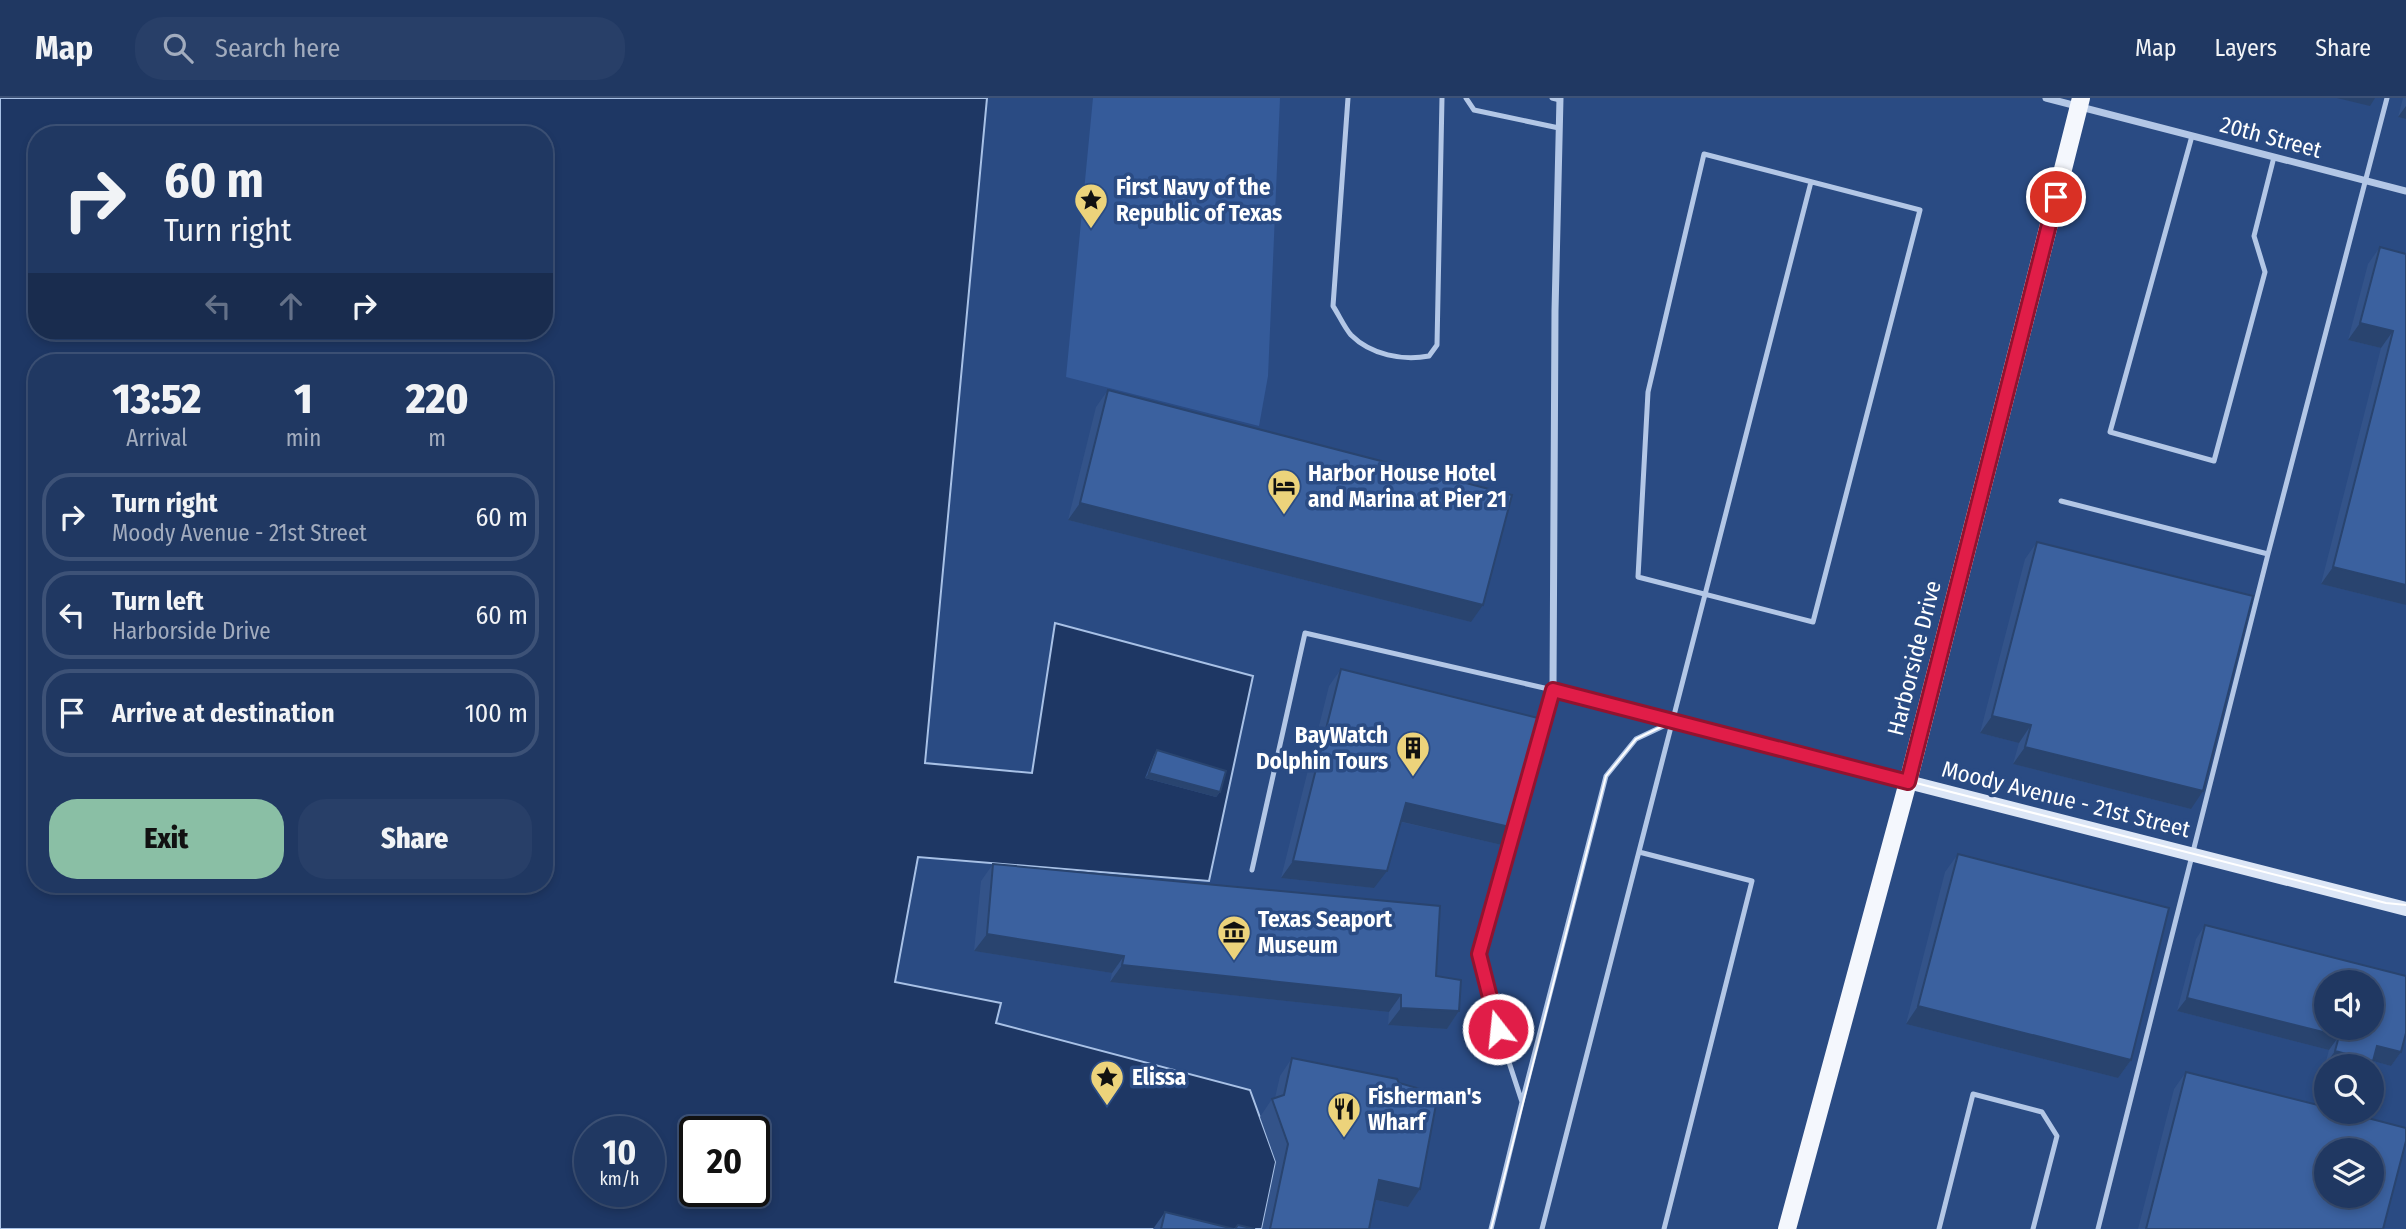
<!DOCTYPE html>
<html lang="en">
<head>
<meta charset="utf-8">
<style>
  body { margin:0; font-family:"Fira Sans Condensed",sans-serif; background:#283f68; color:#f1f3f6; height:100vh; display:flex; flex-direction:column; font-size:26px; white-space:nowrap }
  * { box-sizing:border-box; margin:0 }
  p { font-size:23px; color:#a2acbe }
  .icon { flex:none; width:38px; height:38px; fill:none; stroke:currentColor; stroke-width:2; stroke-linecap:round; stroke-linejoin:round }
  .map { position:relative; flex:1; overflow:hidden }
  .sheet { position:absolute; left:28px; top:256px; width:525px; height:539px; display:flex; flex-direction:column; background:#203862; border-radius:28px; box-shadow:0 4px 10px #0003,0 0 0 2px #3d5277 }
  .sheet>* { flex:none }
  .guide { position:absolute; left:28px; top:28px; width:525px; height:214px; border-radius:28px; box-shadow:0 4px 10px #0003,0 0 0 2px #3d5277; background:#203862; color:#f1f3f6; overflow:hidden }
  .fabs { position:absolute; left:2314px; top:872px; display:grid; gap:14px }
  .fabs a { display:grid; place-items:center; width:70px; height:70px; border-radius:50%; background:#203862; box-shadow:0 4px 10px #0003,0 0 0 2px #3d5277; font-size:35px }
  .speed { position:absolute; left:574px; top:1018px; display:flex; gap:14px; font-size:35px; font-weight:700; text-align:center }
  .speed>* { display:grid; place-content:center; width:91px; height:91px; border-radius:50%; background:#203862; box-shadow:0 4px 10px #0003,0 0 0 2px #3d5277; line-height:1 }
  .speed small { font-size:18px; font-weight:400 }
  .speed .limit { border:4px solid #111; border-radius:10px; background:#fff; color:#111 }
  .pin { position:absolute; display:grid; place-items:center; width:60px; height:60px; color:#fff; margin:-30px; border:4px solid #fff; border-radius:50%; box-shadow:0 2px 7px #0007 }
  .me { position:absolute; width:77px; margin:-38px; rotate:344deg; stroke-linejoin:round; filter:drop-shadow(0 0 5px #0008) }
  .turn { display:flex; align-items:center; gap:24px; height:147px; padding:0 21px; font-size:32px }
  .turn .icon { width:91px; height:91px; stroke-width:2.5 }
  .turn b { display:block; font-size:49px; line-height:60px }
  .lanes { display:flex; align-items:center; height:66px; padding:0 21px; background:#0003; justify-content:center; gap:35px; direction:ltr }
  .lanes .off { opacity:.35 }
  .eta { display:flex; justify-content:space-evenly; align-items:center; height:119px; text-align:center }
  .eta b { font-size:42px; font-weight:800; line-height:49px }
  .action { display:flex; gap:14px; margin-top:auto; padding:14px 21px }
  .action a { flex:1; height:80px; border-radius:28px; background:#8abfa5; color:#111; font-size:28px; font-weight:800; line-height:80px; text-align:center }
  .action a+a { background:#283f68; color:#f1f3f6 }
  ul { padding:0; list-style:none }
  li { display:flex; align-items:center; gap:21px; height:88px; margin:0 14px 10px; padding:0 7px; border:4px solid #3d5277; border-radius:28px }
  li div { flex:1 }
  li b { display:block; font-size:26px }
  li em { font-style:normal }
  header { display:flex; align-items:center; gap:42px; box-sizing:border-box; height:98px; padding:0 35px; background:#203862; border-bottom:2px solid #3d5277 }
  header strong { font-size:33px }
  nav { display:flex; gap:38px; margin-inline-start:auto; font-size:24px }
  .search { width:490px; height:63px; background:#283f68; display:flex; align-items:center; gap:18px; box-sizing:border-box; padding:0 24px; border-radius:28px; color:#a2acbe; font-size:26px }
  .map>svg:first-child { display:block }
  .green { fill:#355b9a }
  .water { fill:#1e3764; stroke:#a8c1e6; stroke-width:2; fill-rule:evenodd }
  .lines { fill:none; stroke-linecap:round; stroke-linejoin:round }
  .service { stroke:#b3c7e6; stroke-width:5 }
  .minor { stroke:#b3c7e6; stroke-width:7 }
  .secondary { stroke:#dce6f6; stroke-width:14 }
  .primary { stroke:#f4f7fd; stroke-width:18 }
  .tram { stroke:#fff; stroke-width:2 }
  .wall { fill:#335389 }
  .shaded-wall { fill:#29446f }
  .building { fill:#3b619f; stroke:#29446f; stroke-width:2; fill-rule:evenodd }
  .route-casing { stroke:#92132f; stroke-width:18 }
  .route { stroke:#e11d48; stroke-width:12 }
  .labels { text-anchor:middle; stroke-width:7; stroke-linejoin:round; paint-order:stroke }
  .street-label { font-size:23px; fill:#fff; stroke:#2a4b83 }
  .poi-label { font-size:23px; font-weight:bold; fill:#fff; stroke:#2a4b83; text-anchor:start }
</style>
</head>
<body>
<header>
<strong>Map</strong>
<div class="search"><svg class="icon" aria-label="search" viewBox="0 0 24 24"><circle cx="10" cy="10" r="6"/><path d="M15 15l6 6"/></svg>Search here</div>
<nav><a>Map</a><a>Layers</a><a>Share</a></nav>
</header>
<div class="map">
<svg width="2406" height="1131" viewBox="0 0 2406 1131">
  <rect width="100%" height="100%" fill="#2a4b83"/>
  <!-- green -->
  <path class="green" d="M1093 0H1280L1268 278 1259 328 1066 279Z"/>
  <!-- water -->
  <path class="water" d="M0 0H987L925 665 1032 675 1055 525 1253 578 1209 783 918 759 895 884 1001 905 996 925 1250 992 1276 1064 1262 1131H0ZM37 37H544V233H37ZM37 264H544V786H37ZM590 1034H649V1094H590ZM695 1034H754V1094H695Z"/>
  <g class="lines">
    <!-- service -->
    <path class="service" d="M1348 0 1333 208C1339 217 1344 229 1351 237 1371 257 1403 263 1429 258L1437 247 1442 0
      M1466 0 1474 12 1559 30
      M1552 0 1560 2
      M2192 38 2110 334 2214 363 2265 174 2254 138 2274 59
      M1704 56 1920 112 1813 524 1638 479 1648 294Z
      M2061 403 2268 456
      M1639 754 1752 783 1664 1131
      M1252 772 1305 535 1553 592 1479 856 1490 906 1522 1004 1491 1131
      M1522 1004 1606 678 1636 641 1672 624
      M1542 1131 1811 84
      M1939 1131 1973 996 2042 1014 2057 1038 2033 1131
      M2098 1131 2268 456 2387 0"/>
    <!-- minor -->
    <path class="minor" d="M1560 0 1555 213 1553 592 1907 684
      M2046 0 2406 93"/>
    <!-- secondary -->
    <path class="secondary" d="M1908 684 2406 811"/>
    <!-- primary -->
    <path class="primary" d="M1787 1131 1908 684 2081 0"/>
    <!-- tram -->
    <path class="tram" d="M1491 1131 1606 678 1636 641 1673 623 2386 805 2406 807"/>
  </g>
  <!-- wall -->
  <path class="wall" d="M2403 0H2406V21L2398 19Z
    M2380 149 2406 156V507L2321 486 2381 250 2348 242 2368 166Z
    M1108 292 1471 524 1068 422 1096 309Z
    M2037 444 2191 711 2013 666 2019 645 1980 635 2025 461Z
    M1341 571 1502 747 1401 724 1374 790 1281 780 1329 588Z
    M1157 652 1220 694 1216 699 1145 680 1154 657Z
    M1958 756 2131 962 2118 980 1906 926 1945 774Z
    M993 766 1459 913 1447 931 1388 927 1389 914 1110 884 1112 875 974 853 981 783Z
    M2205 827 2401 954 2391 968 2373 963 2325 967 2329 952 2177 913 2196 841Z
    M1292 960 1420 1091 1408 1109 1375 1102 1369 1131H1262L1276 1064 1260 1019 1272 1001 1275 1000 1280 978Z
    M2186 974 2383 1131H2138L2174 991Z
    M1165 1114 1234 1131H1153Z"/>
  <!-- shaded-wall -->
  <path class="shaded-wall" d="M2337 0H2375L2370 8Z
    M2406 8V21L2398 19Z
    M2360 225 2393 233 2381 250 2348 242Z
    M1080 405 1483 507 1471 524 1068 422Z
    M2333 469 2406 487V507L2321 486Z
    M1992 618 2031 627 2019 645 1980 635Z
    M2025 649 2203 693 2191 711 2013 666Z
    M1149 675 1220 694 1216 699 1145 680Z
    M1406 705 1514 730 1502 747 1394 722Z
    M1293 763 1387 773 1374 790 1281 780Z
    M987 836 1124 858 1112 875 974 853Z
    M1122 867 1401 897 1389 914 1110 884Z
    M2187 900 2339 938 2329 952 2177 913Z
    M1918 908 2131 962 2118 980 1906 926Z
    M1401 910 1459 913 1447 931 1388 927Z
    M2377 948 2401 954 2391 968 2373 963 2370 968H2330L2325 967 2335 953Z
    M1379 1082 1420 1091 1408 1109 1367 1100Z"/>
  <!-- building -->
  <path class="building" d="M2380 149 2406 156V487L2333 469 2393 233 2360 225Z
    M1108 292 1512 397 1483 507 1080 405Z
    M2037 444 2253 498 2203 693 2025 649 2031 627 1992 618Z
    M1341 571 1542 621 1514 730 1406 705 1387 773 1293 763Z
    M1157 652 1226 673 1220 694 1149 675Z
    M1958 756 2169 810 2131 962 1918 908Z
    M993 766 1440 808 1436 878 1461 882 1459 913 1401 910V897L1122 867 1124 858 987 836Z
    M2205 827 2406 878V935L2401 954 2377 948 2373 963 2335 953 2339 938 2187 900ZM2326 884H2371V929H2326Z
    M1292 960 1397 981 1399 985 1438 996 1420 1091 1379 1082 1369 1131H1270L1288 1046 1272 1001 1284 997Z
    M2186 974 2326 1009V1013H2341L2406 1030V1043L2383 1131H2146ZM2326 1052H2371V1097H2326Z
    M1165 1114 1234 1131H1161Z
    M1238 1127 1255 1131H1235Z"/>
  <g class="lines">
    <!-- route casing -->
    <g class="route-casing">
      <path id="route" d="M1498 931 1479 856 1553 592 1908 684 2056 99"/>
    </g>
    <!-- route -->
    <use href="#route" class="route"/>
  </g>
  <!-- icons -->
  <defs>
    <g id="sight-pin" transform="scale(1.75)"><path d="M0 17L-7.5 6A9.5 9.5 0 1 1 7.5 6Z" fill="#ecd37b" stroke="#2a4b83"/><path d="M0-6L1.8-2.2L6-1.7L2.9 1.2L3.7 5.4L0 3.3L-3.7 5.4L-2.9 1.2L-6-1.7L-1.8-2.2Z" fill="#111"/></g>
    <g id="hotel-pin" transform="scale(1.75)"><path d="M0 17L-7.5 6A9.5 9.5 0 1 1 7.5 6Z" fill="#ecd37b" stroke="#2a4b83"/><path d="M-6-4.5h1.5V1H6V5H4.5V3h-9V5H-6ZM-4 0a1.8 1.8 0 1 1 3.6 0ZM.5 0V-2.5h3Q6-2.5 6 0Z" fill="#111"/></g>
    <g id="building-pin" transform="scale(1.75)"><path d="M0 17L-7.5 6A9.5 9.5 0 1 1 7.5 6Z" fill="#ecd37b" stroke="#2a4b83"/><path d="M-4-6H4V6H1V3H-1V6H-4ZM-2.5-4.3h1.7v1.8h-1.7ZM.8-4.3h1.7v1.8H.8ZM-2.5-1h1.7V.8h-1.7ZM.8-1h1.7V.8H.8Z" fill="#111"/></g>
    <g id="museum-pin" transform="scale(1.75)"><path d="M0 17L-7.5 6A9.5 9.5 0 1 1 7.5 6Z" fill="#ecd37b" stroke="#2a4b83"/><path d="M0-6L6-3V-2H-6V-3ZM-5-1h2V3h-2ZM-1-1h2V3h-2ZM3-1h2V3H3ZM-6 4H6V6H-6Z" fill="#111"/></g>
    <g id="restaurant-pin" transform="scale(1.75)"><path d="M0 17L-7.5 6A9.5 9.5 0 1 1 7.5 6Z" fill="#ecd37b" stroke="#2a4b83"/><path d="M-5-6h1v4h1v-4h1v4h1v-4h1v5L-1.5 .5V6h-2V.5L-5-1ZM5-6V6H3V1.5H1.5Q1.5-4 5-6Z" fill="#111"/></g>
  </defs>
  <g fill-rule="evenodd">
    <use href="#sight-pin" x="1091" y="102"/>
    <use href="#hotel-pin" x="1284" y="388"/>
    <use href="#building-pin" x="1413" y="650"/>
    <use href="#museum-pin" x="1234" y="834"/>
    <use href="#sight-pin" x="1107" y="979"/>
    <use href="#restaurant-pin" x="1344" y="1011"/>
  </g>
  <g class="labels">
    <!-- street labels -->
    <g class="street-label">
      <text transform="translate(2271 39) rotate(15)" y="8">20th Street</text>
      <text transform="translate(1914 560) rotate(-76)" y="8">Harborside Drive</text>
      <text transform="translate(2066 701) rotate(14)" y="8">Moody Avenue - 21st Street</text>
    </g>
    <!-- poi labels -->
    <g class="poi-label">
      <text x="1116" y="97">First Navy of the<tspan x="1116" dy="26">Republic of Texas</tspan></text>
      <text x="1308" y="383">Harbor House Hotel<tspan x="1308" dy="26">and Marina at Pier 21</tspan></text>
      <text x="1388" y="645" text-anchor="end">BayWatch<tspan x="1388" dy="26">Dolphin Tours</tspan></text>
      <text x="1258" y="829">Texas Seaport<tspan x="1258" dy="26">Museum</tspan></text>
      <text x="1132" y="987">Elissa</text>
      <text x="1368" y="1006">Fisherman's<tspan x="1368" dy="26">Wharf</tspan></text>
    </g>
  </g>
</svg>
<div class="fabs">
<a><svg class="icon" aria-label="sound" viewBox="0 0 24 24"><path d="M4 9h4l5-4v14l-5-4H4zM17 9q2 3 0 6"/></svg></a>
<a><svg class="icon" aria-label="search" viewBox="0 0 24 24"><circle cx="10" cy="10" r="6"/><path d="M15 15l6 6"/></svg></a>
<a><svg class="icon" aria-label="layers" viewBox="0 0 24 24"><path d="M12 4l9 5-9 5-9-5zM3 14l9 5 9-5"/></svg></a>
</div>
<div class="speed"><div>10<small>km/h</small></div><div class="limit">20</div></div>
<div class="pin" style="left:2056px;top:99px;background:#d93025"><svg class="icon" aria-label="arrive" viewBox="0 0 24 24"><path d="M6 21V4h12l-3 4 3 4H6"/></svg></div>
<svg class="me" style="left:1498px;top:931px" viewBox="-20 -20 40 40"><circle r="17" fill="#e11d48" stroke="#fff" stroke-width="3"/><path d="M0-11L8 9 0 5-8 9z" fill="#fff"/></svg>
<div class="guide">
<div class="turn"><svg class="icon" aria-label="right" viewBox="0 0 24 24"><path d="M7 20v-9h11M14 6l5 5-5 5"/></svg><div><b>60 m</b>Turn right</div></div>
<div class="lanes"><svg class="icon off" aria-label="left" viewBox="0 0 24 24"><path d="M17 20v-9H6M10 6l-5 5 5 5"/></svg><svg class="icon off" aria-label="ahead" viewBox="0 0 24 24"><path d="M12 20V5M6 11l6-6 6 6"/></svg><svg class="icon" aria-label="right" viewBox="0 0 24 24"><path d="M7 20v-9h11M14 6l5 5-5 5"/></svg></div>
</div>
<section class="sheet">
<div class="eta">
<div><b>13:52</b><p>Arrival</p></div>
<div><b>1</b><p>min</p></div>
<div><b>220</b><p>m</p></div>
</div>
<ul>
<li><svg class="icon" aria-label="right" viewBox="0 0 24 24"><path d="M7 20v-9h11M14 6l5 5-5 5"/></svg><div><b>Turn right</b><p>Moody Avenue - 21st Street</p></div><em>60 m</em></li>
<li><svg class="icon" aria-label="left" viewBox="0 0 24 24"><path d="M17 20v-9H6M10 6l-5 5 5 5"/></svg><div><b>Turn left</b><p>Harborside Drive</p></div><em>60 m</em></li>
<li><svg class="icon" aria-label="arrive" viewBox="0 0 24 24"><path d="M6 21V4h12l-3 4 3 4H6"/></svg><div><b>Arrive at destination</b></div><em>100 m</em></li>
</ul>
<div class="action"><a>Exit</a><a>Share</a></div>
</section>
</div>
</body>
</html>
